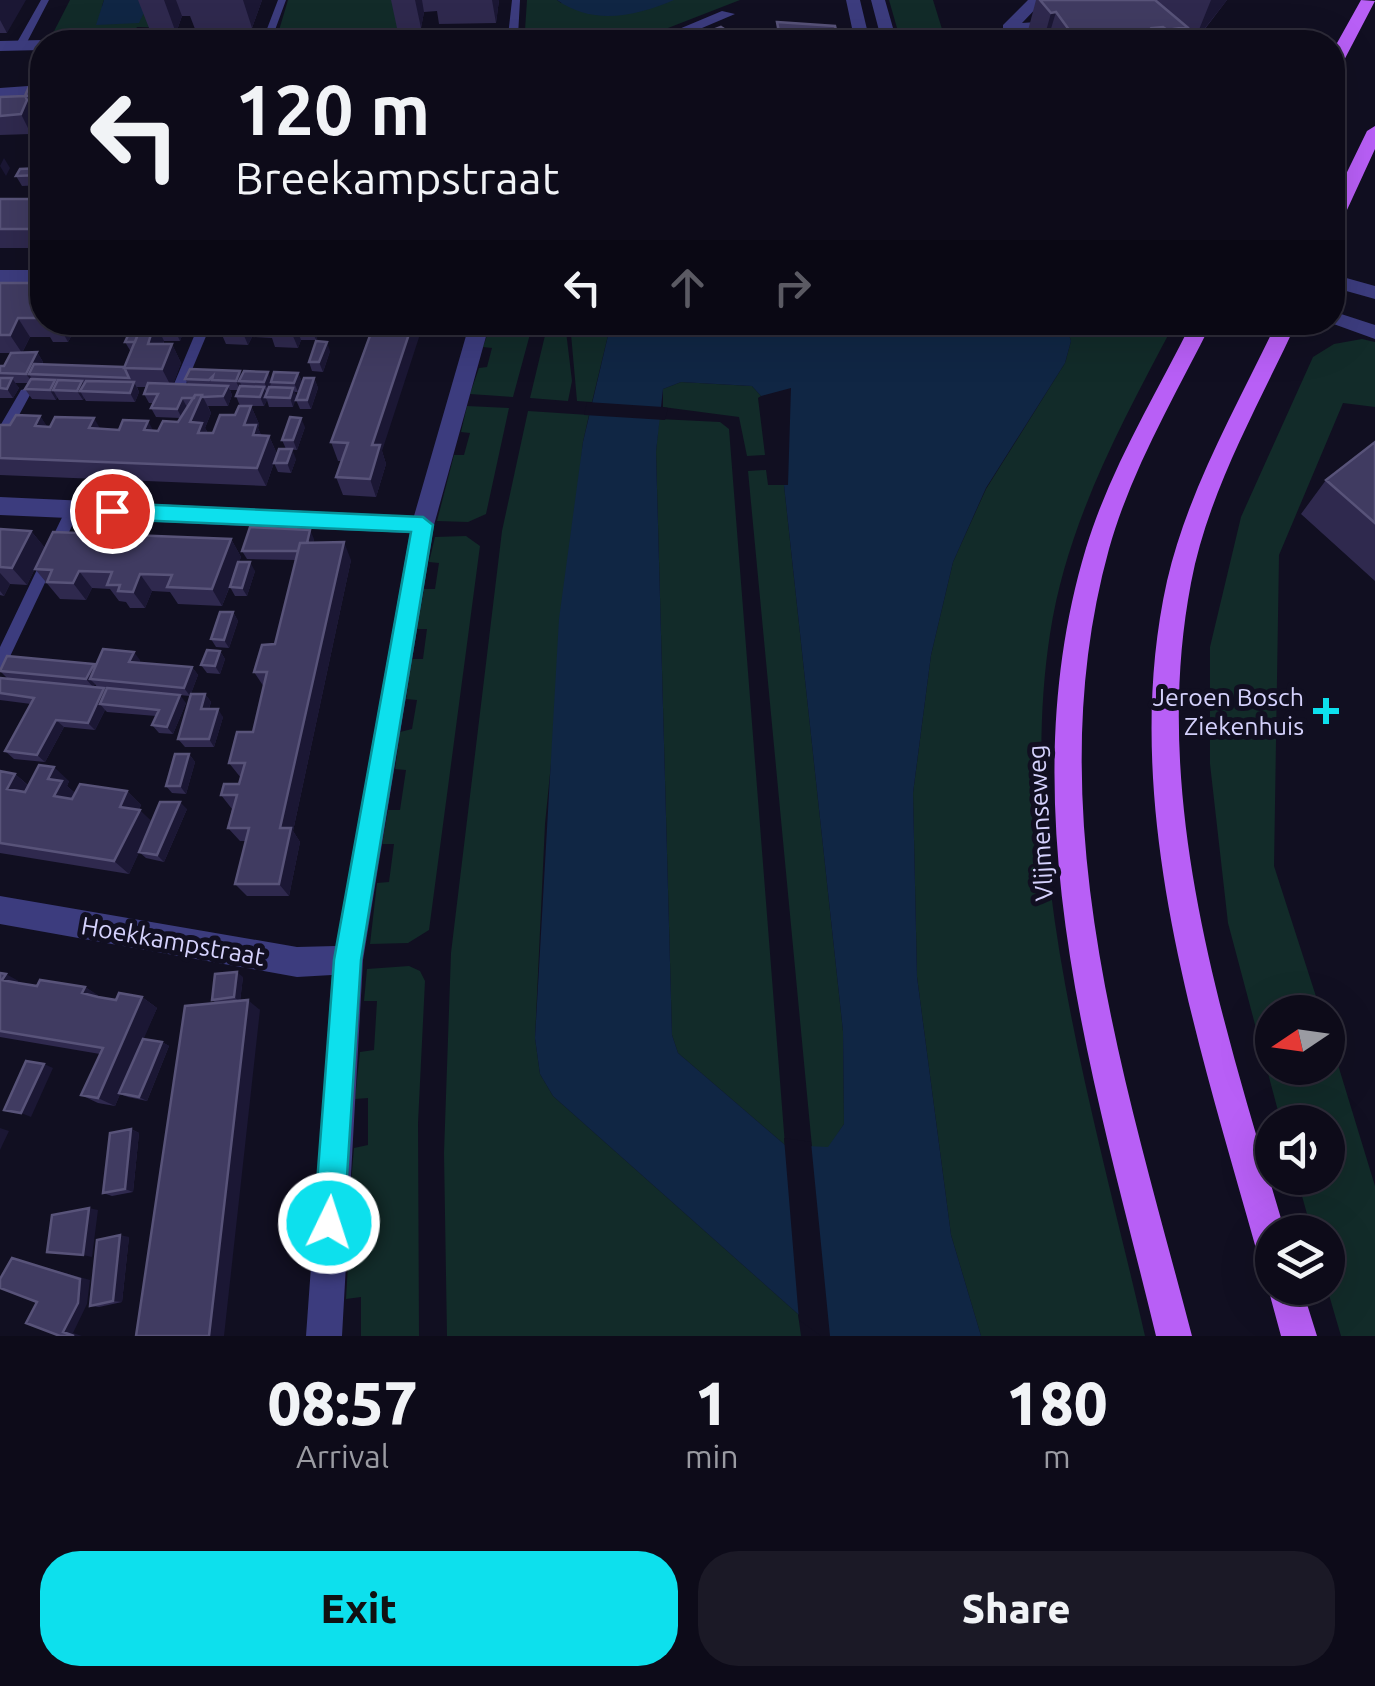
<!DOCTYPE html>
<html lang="en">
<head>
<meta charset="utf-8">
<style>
  body { margin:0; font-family:Ubuntu,sans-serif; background:#1b1926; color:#f1f3f6; height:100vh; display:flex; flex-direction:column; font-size:38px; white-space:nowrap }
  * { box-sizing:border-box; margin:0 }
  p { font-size:32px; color:#9a9ba2 }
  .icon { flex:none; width:55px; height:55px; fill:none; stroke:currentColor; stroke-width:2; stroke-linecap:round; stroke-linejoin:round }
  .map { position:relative; height:1336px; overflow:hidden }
  .panel { display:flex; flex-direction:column; background:#0d0b19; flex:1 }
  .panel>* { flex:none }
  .guide { position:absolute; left:30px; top:30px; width:1315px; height:305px; border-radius:40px; box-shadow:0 10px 40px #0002,0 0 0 2px #2d2b38; background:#0d0b19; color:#f1f3f6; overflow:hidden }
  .needle { width:65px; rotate:257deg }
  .controls { position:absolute; left:1255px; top:995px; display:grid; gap:20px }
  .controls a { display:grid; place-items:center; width:90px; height:90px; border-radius:50%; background:#0d0b19; box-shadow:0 10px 40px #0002,0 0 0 2px #2d2b38; font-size:50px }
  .pin { position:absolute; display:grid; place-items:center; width:85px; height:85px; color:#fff; margin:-42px; border:5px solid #fff; border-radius:50%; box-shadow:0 2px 10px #0007 }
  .me { position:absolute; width:110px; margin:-55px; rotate:4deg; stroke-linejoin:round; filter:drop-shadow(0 0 8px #0008) }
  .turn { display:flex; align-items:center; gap:35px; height:210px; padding:0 40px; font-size:45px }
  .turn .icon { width:130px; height:130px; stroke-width:2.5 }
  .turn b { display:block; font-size:70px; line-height:85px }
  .lanes { display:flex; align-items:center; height:95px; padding:0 40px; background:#0003; justify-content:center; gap:50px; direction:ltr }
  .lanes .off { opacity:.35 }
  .eta { display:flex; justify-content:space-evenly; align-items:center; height:170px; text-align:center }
  .eta b { font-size:60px; font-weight:800; line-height:70px }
  .button { display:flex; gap:20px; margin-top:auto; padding:20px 40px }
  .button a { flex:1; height:115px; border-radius:40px; background:#0de0ed; color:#111; font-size:40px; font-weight:800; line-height:115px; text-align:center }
  .button a+a { background:#1b1926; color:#f1f3f6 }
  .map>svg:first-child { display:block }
  .green { fill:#122b29 }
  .water { fill:#102644; fill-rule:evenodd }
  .pier { fill:#110f21 }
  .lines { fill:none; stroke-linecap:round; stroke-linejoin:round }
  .service { fill:#3c3c7e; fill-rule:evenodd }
  .pedestrian { fill:#3c3c7e; fill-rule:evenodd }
  .minor { fill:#3c3c7e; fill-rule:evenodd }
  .tertiary { fill:#3c3c7e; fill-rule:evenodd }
  .primary { fill:#b85ff6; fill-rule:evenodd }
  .wall { fill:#2f294e; fill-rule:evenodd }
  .shaded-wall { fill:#1b1734 }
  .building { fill:#403b61; stroke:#585379; stroke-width:2.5 }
  .route { fill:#0de0ed; stroke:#08929a; stroke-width:2.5 }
  .poi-dot { fill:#0de0ed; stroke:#110f21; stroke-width:4 }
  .labels { text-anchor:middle; stroke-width:10; stroke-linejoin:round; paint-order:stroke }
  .poi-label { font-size:25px; fill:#d5d2fd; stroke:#110f21; text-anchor:end }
  .street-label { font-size:25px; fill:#d5d2fd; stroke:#110f21 }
</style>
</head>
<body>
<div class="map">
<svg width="1375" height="1336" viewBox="0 0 1375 1336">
  <rect width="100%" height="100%" fill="#110f21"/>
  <!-- green -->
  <path class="green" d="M70 0H104L102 6 181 0 170 28 137 27 131 39 49 41Z
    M288 0H409L400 34 277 37Z
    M527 0H557L561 3 579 0H740L632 42H584L565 30H525Z
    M889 0H933L942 29 928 30 931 42H901Z
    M499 323H533L513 397 470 394 479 368 487 367 492 348 483 347 490 327H498Z
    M548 323H565L572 381 568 401 530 398Z
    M570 323H611L592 402 577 401Z
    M1065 323H1172L1173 326C1121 424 1067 523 1050 634 1015 859 1095 1116 1145 1336H981L951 1235 917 977 913 793 931 655 953 562 986 489 1065 363 1071 341Z
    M1362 339 1375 342V407L1343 403 1279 555 1274 866 1321 1012H1272V1068H1328V1032L1375 1186V1336H1341L1327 1288 1328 1232H1312L1297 1178H1328V1122H1281L1228 923 1210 764V647L1241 517 1313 357 1334 344Z
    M681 382 752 386 761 396 758 398 765 455 747 456 739 417 663 407V389Z
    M467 406 509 408 486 514 468 522 437 521 454 455H464L470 433 461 432Z
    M528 411 589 415 583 442 545 824 535 1038 540 1074 553 1096 798 1314 801 1336H447L444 1153 451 953 502 531Z
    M659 419 720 422 729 429 785 1145 678 1053 672 1035 656 452Z
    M766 470 768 485H784L843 1031 844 1124 829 1147H812L748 471Z
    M466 536 480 546 429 930 408 943 370 944 377 883 389 882 394 844H382L388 810H400L406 770 395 769 400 732 412 729 417 700 406 699 412 659H423L427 629H417L424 589H435L439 563 429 562 435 537Z
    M409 966 420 971 425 981 418 1123 419 1336H361V1297L346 1299 349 1247 363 1244 364 1192 350 1194 354 1148 368 1145V1098L355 1099 360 1052 374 1050 377 1001H364L367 969Z"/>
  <!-- water -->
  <path class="water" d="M104 0H150L139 23 96 25Z
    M557 0H674C637 16 593 26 557 0Z
    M611 323H1065L1071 341 1065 363 986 488 953 562 931 655 913 793 917 977 951 1235 981 1336H829L798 1314 553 1096 540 1074 535 1038 559 619 583 442ZM681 382 752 386 761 396 791 388 788 485H784L843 1031 844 1124 828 1147 785 1145 678 1053 672 1035 656 452 663 389Z"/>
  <!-- pier -->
  <path class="pier" d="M587 402 663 407 668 408 665 420 584 415Z
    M784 1138 811 1142 830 1336H821L799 1320Z"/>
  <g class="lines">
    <!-- service -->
    <path class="service" d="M41 0H49L25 46 17 48 15 46Z
      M278 0H286L271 41 262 42Z
      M512 0H520L518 36 513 39 508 36Z
      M200 322H212L186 384 180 388 176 387 174 384Z
      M25 389 31 393 5 441 0 443V426L21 390Z
      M73 504 80 509 5 667 0 669V647L66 509Z"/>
    <!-- pedestrian -->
    <path class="pedestrian" d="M1028 0H1044L1022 23C1042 22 1063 19 1073 0H1087C1072 30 1034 36 1003 31V25Z"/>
    <!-- minor -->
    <path class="minor" d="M722 11 735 14 669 42H648Z
      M567 31 580 42H185L193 37Z
      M0 41 42 40 48 42H42V50L0 51Z
      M42 85V95L0 98V88Z
      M0 270H42V282H0Z
      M1332 274 1375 286V299L1332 287Z
      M1332 311 1375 325V339L1328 322H1332Z
      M470 322H490L434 525 363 960 342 1336H306L332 975 297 977 0 924V896L297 947 336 946 410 533 0 515V497L414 516Z"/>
    <!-- tertiary -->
    <path class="tertiary" d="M846 0H860L870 42H855Z
      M871 0H885L897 42H882Z"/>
    <!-- primary -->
    <path class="primary" d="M1361 0 1375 1 1340 68 1332 73V52Z
      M1375 126V149L1341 223 1332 229V203L1367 131Z
      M1192 322H1212C1175 396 1131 470 1109 549 1036 814 1125 1080 1192 1336H1156C1094 1080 1007 810 1086 548 1110 469 1155 396 1192 322Z
      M1277 322H1297C1258 406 1208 492 1191 583 1149 802 1224 1025 1285 1232H1272V1262L1260 1257 1255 1245C1196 1034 1118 802 1167 581 1188 490 1237 406 1277 322Z
      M1272 1277V1288H1302L1317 1336H1281L1268 1288Z"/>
  </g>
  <!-- wall -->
  <path class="wall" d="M0 0 7 33H0Z
    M138 0H262L252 28 195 29 190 16H182L176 33H151Z
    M391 0H499L496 23 439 24 437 11 424 12 421 28H397Z
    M1036 0H1227L1195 42 1183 39 1182 42H1025Z
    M777 22 839 42H776Z
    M42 76V130L37 119 31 134 0 135V97L25 96Z
    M42 146V185L22 186 16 176 36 168 34 165Z
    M42 190V248H0V199H37Z
    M0 283H42V322H187L180 341H164V344H172L181 363 173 384H188L185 379 242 375 271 380 298 373 302 382 298 392H295L293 407H269L267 400 264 406H251L259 424 258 428 261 435 269 436 277 454 266 486 0 475V425H10L40 416 47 427 158 431 178 422 180 418 156 417 151 408 153 403H149L144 394 146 387H137L139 392 135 402 86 401 84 398 83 400H59L57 397 56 400 32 399 25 389 29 383H15L19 388 13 398H0V366H4L11 353H0ZM83 327H88L93 337H128L125 342 131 352 124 367 42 364 43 362 37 352 22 353 30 337H50L53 342H68L73 333H80ZM230 390H238L236 396 240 406 235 415 213 433H208L205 428 211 413 208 406H228L232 395Z
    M210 322H340L335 336H325L322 326 316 340H301L298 348 275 347 272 338 252 337 248 345 226 344 222 335H215Z
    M375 322 382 451 386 464 376 497 343 495 336 477 342 461H338L331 442Z
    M330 351 323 372 312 371 309 362Z
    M314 378 318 388 311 409H300L296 400Z
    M305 427 297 450 286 449 282 440Z
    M1375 442V581L1301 514 1326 480Z
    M296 459 291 473 278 472 274 463Z
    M0 529 31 531 45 548 27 585 10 584 4 596 0 595Z
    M231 539 241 557 239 562 255 571 247 596H235L230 587 232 581 222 606 178 604 170 592 152 591 145 608H130L126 602 119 601 110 589 92 588 86 600 60 599 35 569Z
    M314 539 313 543 351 560 293 831 300 842 289 896H247L235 884 246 841H240L228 828 232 809 221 795 239 784 241 778 229 763 253 732 264 687 254 672 275 644 296 560 247 559 242 551Z
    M233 612 238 621 229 648 216 647 211 639Z
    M220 651 225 659 220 674 207 673 201 665Z
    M140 660 139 663 192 667 198 675 190 696 97 687 95 684 93 687 8 679 0 671 95 666Z
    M0 678 104 688 106 690 186 703 173 734 159 733 152 725 156 716 107 712 105 710 95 730 64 727 45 762 14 759 5 751 31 704 0 700Z
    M205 694 211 702 209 709 223 717 214 747H185L178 739Z
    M189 754 195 762 186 794 172 793 166 786Z
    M0 771 15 774 28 785 69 781 67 786 75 793 127 791 141 805 139 810 152 822 187 809 164 862 146 858 139 852 129 874 0 853Z
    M0 973 23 984 37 986 85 987 100 997 116 1000 142 997 157 1008 143 1039 162 1042 169 1046 147 1101 128 1097 120 1094 115 1106 98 1103 81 1095 100 1054 0 1037Z
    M243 977 240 1001 260 1010 216 1003 212 1000Z
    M131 1129 139 1133 133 1192 112 1196 103 1193Z
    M129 1237 122 1302 99 1307 90 1306Z"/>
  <!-- shaded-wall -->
  <path class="shaded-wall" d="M0 0H26L7 33 0 20Z
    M164 0H176L182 16 176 33Z
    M243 0H262L252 28Z
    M415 0H422L424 12 421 28Z
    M492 0H499L496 23Z
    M1153 0H1157L1145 33 1152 28 1163 27 1158 42H1136Z
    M1211 0H1227L1194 42Z
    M1056 12 1047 42H1043L1051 13Z
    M1187 27 1182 42H1162L1167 30Z
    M1136 31 1132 42H1110L1111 38Z
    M27 100 37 119 31 134 21 114Z
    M4 158 10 168 6 176 0 166Z
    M18 318 30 337 22 353 10 335Z
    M57 322H66L73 333 68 342Z
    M74 322H81L83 327 80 333Z
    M123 322H130L134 329 130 337Z
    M155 322 164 341 158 362 144 343Z
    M171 322H187L180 341Z
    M242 322H246L252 337 248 345 240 326Z
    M293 322H295L301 340 298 348 290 329Z
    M309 322H323L316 340Z
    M333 322H340L335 336 332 326Z
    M413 322H424L382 451 386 464 376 497 370 479 372 445Z
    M327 342 330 351 323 372 319 362Z
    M172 344 181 363 172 388 162 369Z
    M37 352 43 362 37 374H29L34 382 33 383 26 374Z
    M240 371 244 380 239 381 242 386 240 390 236 381Z
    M268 372 272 381 268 391 264 382Z
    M298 373 302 382 298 392 294 383Z
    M12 378 19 388 13 398 7 389Z
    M129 378 133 385 134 382 139 392 135 402 130 393 133 385Z
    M314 378 318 388 311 409 307 400Z
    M55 380 61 389 53 390 57 397 56 400 50 390Z
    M82 381 88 390 80 391 84 398 83 400 77 391Z
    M228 386 232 395 228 406 223 396Z
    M264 387 268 396 265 397 267 400 264 406 260 397Z
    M293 388 297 397 293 407 290 398Z
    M202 395 211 413 205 428 212 441 208 451 190 422Z
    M182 398 187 407 182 418 177 409Z
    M251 406 259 424 258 428 265 443 261 453 244 425Z
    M40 416 53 435 35 426Z
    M94 418 105 437 89 428Z
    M301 418 305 427 297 450 293 440Z
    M148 421 158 439 144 430Z
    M269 436 277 454 266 486 257 468Z
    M292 449 296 459 291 473 287 463Z
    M310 530 314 539 309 560 305 551Z
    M31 531 45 548 27 585 12 568Z
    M231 539 241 557 222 606 212 589Z
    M344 542 351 560 293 831 300 842 289 896 279 884 280 828Z
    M250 562 255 571 247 596 242 588Z
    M79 571 92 588 86 600 73 583Z
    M0 573 10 584 4 596 0 591Z
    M140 574 152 591 145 608 133 592Z
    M233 612 238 621 229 648 224 640Z
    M220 651 225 659 220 674 215 666Z
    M134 652 140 660 136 670 129 662Z
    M94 664 100 672 90 679 95 684 93 687 86 679Z
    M192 667 198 675 190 696 184 688Z
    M104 688 111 696 100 704 105 710 95 730 88 723Z
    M205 694 211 702 206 717 201 709Z
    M180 695 186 703 173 734 167 727Z
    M218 709 223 717 214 747 209 739Z
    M56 720 64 727 45 762 37 755Z
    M189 754 195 762 186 794 180 786Z
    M54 767 69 781 67 786 77 795 70 810 54 796 48 779Z
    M15 774 31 788 24 803 7 789Z
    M127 791 141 805 134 820 120 807Z
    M180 802 187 809 164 862 157 855Z
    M140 810 153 823 129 874 114 861Z
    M237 972 243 977 240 1002 234 997Z
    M6 974 24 984 2 980Z
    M85 987 101 997 82 993Z
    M142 997 157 1008 115 1106 98 1098Z
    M248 1000 260 1010 224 1336H209Z
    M162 1042 169 1046 147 1101 139 1097Z
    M44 1064 53 1068 31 1117 21 1113Z
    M0 1128 9 1131 0 1150Z
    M131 1129 139 1133 133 1192 125 1189Z
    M89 1208 98 1210 92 1257 83 1255Z
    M120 1235 129 1237 122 1302 113 1301Z
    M12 1258 90 1280 87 1304 73 1333 82 1336H74L63 1332Z"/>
  <!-- building -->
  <path class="building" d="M1040 0H1155L1187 27 1167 30 1163 27 1152 28 1155 32 1139 34 1136 31 1111 38 1096 37 1100 40 1078 42 1056 12 1051 13Z
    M777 22 835 26 839 42H781Z
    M721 27 745 42H681Z
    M42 76V95L25 96 33 77Z
    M25 96 27 100 21 114 0 116V97Z
    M41 146 42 165H34Z
    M42 168V175L16 176 20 169Z
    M42 190V229H0V199H37Z
    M0 283H42V318H18L10 335H0Z
    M143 322H155L148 344H172L162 369 124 368Z
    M219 322H242L240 326 218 325Z
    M270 322H293L290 329 268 328Z
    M323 322H333L332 326H322Z
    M375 322H413L372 445H380L370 479 336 477 348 443 331 442Z
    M132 327H141L135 342H125Z
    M316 341 327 342 319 362H309Z
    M37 352 26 374 0 373V366H4L11 353Z
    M34 364 124 367 129 378 29 374Z
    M190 369 240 371 236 381 212 380 213 376 209 380 185 379Z
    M244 371 268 372 264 382 239 381Z
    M274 372 298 373 294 383 271 382Z
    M0 378H12L7 389 0 388Z
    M304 378H314L307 400H296Z
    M31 379 55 380 50 390 25 389Z
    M58 380 82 381 77 391 53 390Z
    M86 381 134 382 130 393 80 391Z
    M148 383 228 386 223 396 203 397 202 395H195L194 398H182L177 409 151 408 158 394H144Z
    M240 386 264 387 260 397 236 396Z
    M269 387 293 388 290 398 265 397Z
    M195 395H202L190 422 202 423 198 433H213L220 415H235L239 406H251L244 425H256L253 435 269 436 257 468 0 458V425H10L16 415 40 416 35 426 50 427 55 417 94 418 89 428 119 430 123 420 148 421 144 430 158 431 163 421 178 422Z
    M290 417 301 418 293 440H282Z
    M1375 442V523L1326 480Z
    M279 449H292L287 463H274Z
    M250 527 310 530 307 543H300L298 551H242Z
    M0 529 31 531 12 568 0 567Z
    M53 532 231 539 212 589 167 587 172 575 140 574 133 592 118 591 120 585H107L112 572 79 571 73 583 47 582 52 570 35 569Z
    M344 542 280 828H291L279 884H235L249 828H228L237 795H221L224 784H239L245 763H229L237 732H253L267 672H254L262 645 275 644 300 543Z
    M238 562H250L242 588 230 587Z
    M220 612H233L224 640 211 639Z
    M103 649 134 652 129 662 192 667 184 688 90 679Z
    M207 650 220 651 215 666 201 665Z
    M7 656 94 664 86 679 0 671Z
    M0 678 104 688 88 723 56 720 37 755 5 751 34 698 0 693Z
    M107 688 180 695 167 727 152 725 159 710 100 704Z
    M191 694H205L201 709H218L209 739H178Z
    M175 754H189L180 786H166Z
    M39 765 54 767 48 779 62 781 54 796 72 799 80 784 127 791 120 807 140 810 114 861 0 843V771L15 774 7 789 25 792Z
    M160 802H180L157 855 139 852Z
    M237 972 234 997 212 1000 215 974Z
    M0 973 6 974 2 980 18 983 37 986 40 980 85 987 82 993 98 997 116 1000 119 993 142 997 98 1098 81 1095 103 1048 0 1031Z
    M248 1000 209 1336H136L185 1006Z
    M143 1039 162 1042 151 1069 139 1097 119 1093Z
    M26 1061 44 1064 21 1113 4 1110Z
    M131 1129 125 1189 103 1193 110 1133Z
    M89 1208 83 1255 47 1252 52 1215Z
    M120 1235 113 1301 90 1306 97 1240Z
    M12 1258 80 1279 78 1303 63 1332 74 1336H60L26 1323 37 1302 0 1288V1279Z"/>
  <!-- route -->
  <path class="route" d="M112 503 423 517 433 525 361 960 344 1223 340 1234 329 1238 318 1234 314 1223 334 960 411 532 112 519 102 511Z"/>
  <!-- markers -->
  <path class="poi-dot" d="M1321 696h10v10h10v10h-10v10h-10v-10h-10v-10h10z"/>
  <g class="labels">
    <!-- poi labels -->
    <g class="poi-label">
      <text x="1304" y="706">Jeroen Bosch<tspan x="1304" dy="29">Ziekenhuis</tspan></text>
    </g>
    <!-- street labels -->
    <g class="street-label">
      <text transform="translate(1040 823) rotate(-93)" y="9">Vlijmenseweg</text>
      <text transform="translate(173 941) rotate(10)" y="9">Hoekkampstraat</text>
    </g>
  </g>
</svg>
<div class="controls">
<a><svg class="needle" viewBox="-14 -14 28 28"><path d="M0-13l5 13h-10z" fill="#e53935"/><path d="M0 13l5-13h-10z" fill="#9a9ba2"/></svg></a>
<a><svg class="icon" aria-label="sound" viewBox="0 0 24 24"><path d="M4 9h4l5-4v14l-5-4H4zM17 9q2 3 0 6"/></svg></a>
<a><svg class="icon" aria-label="layers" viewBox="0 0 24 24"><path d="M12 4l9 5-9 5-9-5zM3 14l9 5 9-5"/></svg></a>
</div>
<div class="pin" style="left:112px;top:511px;background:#d93025"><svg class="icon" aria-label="arrive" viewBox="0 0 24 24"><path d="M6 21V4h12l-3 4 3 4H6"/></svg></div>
<svg class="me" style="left:329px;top:1223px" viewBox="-20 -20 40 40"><circle r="17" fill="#0de0ed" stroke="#fff" stroke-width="3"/><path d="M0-11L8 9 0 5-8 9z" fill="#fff"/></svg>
<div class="guide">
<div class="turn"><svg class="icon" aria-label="left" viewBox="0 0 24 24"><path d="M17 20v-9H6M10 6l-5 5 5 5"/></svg><div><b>120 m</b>Breekampstraat</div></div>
<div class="lanes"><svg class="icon" aria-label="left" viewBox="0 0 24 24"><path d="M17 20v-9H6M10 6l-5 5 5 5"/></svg><svg class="icon off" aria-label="ahead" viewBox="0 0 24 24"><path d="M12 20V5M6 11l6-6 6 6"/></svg><svg class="icon off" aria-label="right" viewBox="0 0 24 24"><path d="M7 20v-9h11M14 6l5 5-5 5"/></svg></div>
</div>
</div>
<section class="panel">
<div class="eta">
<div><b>08:57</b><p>Arrival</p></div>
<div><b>1</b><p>min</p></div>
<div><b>180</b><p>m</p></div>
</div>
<div class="button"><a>Exit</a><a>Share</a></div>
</section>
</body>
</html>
